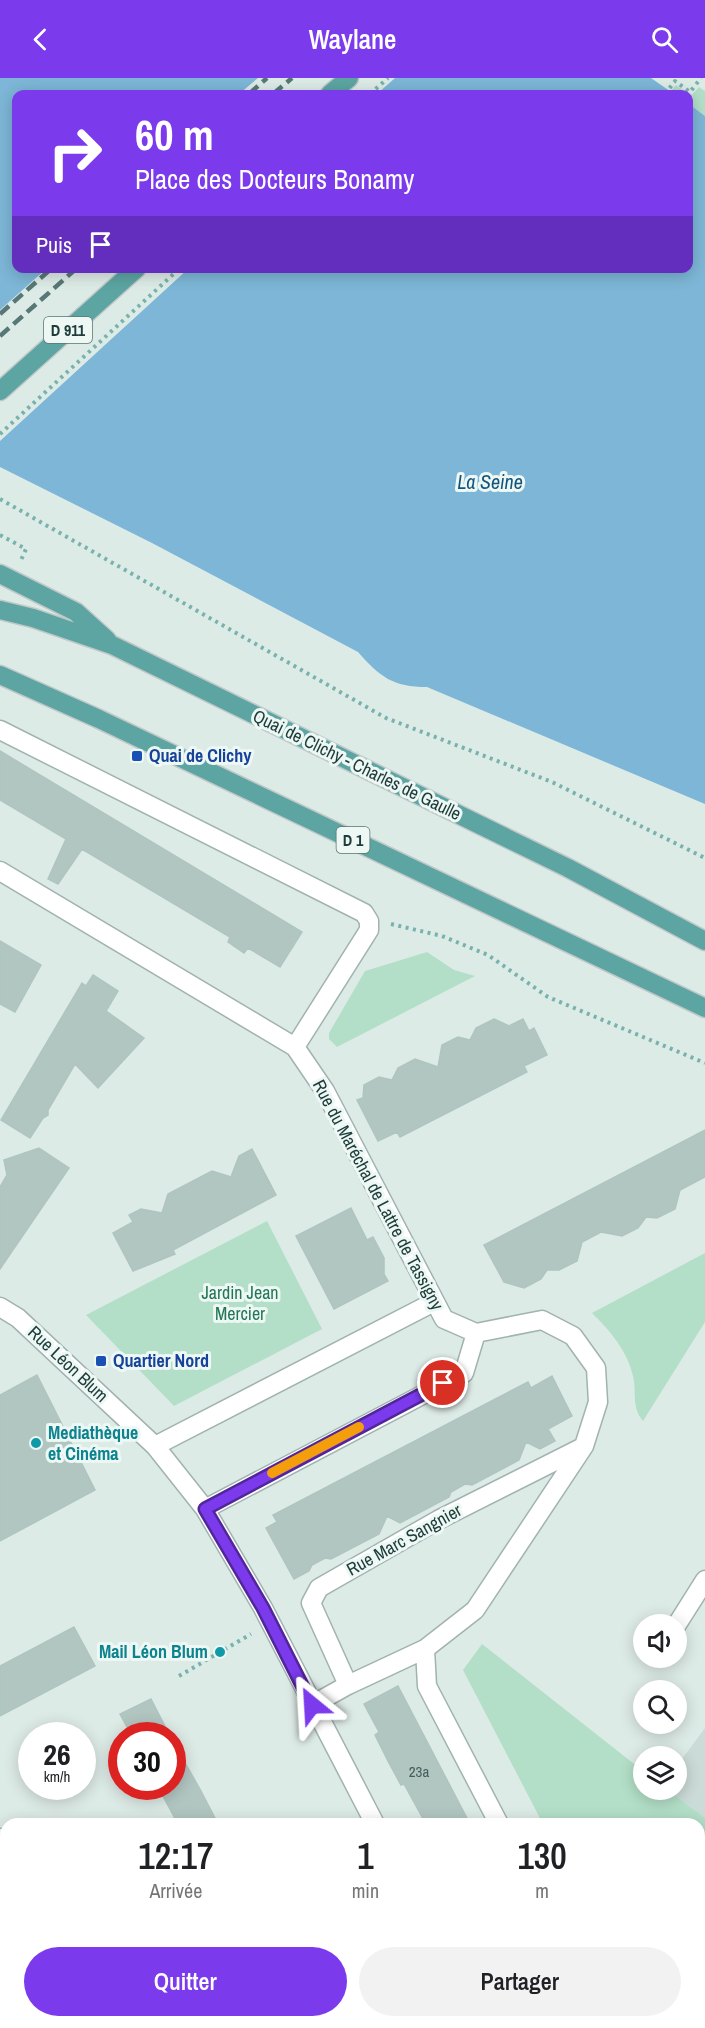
<!DOCTYPE html>
<html lang="fr">
<head>
<meta charset="utf-8">
<style>
  body { margin:0; font-family:"Archivo Narrow",sans-serif; background:#f2f2f2; color:#202124; height:100vh; display:flex; flex-direction:column; font-size:22px; white-space:nowrap }
  * { box-sizing:border-box; margin:0 }
  p { font-size:20px; color:#757577 }
  .icon { flex:none; width:33px; height:33px; fill:none; stroke:currentColor; stroke-width:2; stroke-linecap:round; stroke-linejoin:round }
  .map { position:relative; flex:1; overflow:hidden }
  .side { position:absolute; left:0px; top:1740px; width:705px; height:210px; display:flex; flex-direction:column; background:#fff; border-radius:18px 18px 0 0; box-shadow:0 3px 15px #0003 }
  .side>* { flex:none }
  .guide { position:absolute; left:12px; top:12px; width:681px; height:183px; border-radius:12px; box-shadow:0 3px 15px #0003; background:#7c3aed; color:#fff; overflow:hidden }
  .fabs { position:absolute; left:633px; top:1536px; display:grid; gap:12px }
  .fabs a { display:grid; place-items:center; width:54px; height:54px; border-radius:50%; background:#fff; box-shadow:0 3px 15px #0003; font-size:30px }
  .speed { position:absolute; left:18px; top:1644px; display:flex; gap:12px; font-size:30px; font-weight:700; text-align:center }
  .speed>* { display:grid; place-content:center; width:78px; height:78px; border-radius:50%; background:#fff; box-shadow:0 3px 15px #0003; line-height:1 }
  .speed small { font-size:15px; font-weight:400 }
  .speed .limit { border:9px solid #d22; background:#fff; color:#111 }
  .pin { position:absolute; display:grid; place-items:center; width:51px; height:51px; color:#fff; margin:-26px; border:3px solid #fff; border-radius:50%; box-shadow:0 2px 6px #0007 }
  .me { position:absolute; width:66px; margin:-33px; rotate:333deg; stroke-linejoin:round; filter:drop-shadow(0 0 4px #0008) }
  .turn { display:flex; align-items:center; gap:21px; height:126px; padding:0 24px; font-size:27px }
  .turn .icon { width:78px; height:78px; stroke-width:2.5 }
  .turn b { display:block; font-size:42px; line-height:51px }
  .then { display:flex; align-items:center; height:57px; padding:0 24px; background:#0003; gap:12px; font-size:22px }
  .eta { display:flex; justify-content:space-evenly; align-items:center; height:102px; text-align:center }
  .eta b { font-size:36px; font-weight:600; line-height:42px }
  .primary-button { display:flex; gap:12px; margin-top:auto; padding:12px 24px }
  .primary-button a { flex:1; height:69px; border-radius:36px; background:#7c3aed; color:#fff; font-size:24px; font-weight:600; line-height:69px; text-align:center }
  .primary-button a+a { background:#f2f2f2; color:#202124 }
  header { display:flex; justify-content:space-between; align-items:center; height:78px; padding:0 24px; background:#7c3aed; color:#fff; font-size:27px; font-weight:600 }
  .map>svg:first-child { display:block }
  .built { fill:#cbdbd7 }
  .green { fill:#b3dfc8 }
  .water { fill:#7db6d7 }
  .pier { fill:#ddebe7 }
  .building { fill:#b2c6c1; stroke:#afc5c0; stroke-width:1.5 }
  .lines { fill:none; stroke-linecap:round; stroke-linejoin:round }
  .minor-casing { stroke:#a0b3b0; stroke-width:21 }
  .major-casing { stroke:#c0c8c8; stroke-width:21 }
  .path { stroke:#79b2ac; stroke-width:4; stroke-dasharray:3 4.5; stroke-linecap:butt }
  .minor { stroke:#fff; stroke-width:18 }
  .major { stroke:#5ca5a2; stroke-width:18 }
  .rail { stroke:#577876; stroke-width:4.5; stroke-dasharray:12 6; stroke-linecap:butt }
  .route-casing { stroke:#51269a; stroke-width:15 }
  .route { stroke:#7c3aed; stroke-width:10 }
  .slow { stroke:#f59e0b; stroke-width:10 }
  .transit-dot { fill:#1a4fb4; stroke:#edf7f4; stroke-width:2 }
  .culture-dot { fill:#0f9aa8; stroke:#edf7f4; stroke-width:2 }
  .labels { text-anchor:middle; stroke-width:6; stroke-linejoin:round; paint-order:stroke }
  .number-label { font-size:15px; fill:#425e5c }
  .shield { fill:#edf7f4; stroke:#5b7472; stroke-width:1.5 }
  .shield-label { font-size:16px; font-weight:bold; fill:#1d3c3a }
  .transit-label { font-size:18px; font-weight:bold; fill:#164399; stroke:#edf7f4; text-anchor:start }
  .street-label { font-size:18px; fill:#1d3c3a; stroke:#edf7f4 }
  .park-label { font-size:18px; fill:#237655; stroke:#edf7f4 }
  .culture-label { font-size:18px; font-weight:bold; fill:#0d838f; stroke:#edf7f4; text-anchor:start }
  .water-label { font-size:20px; font-style:italic; fill:#11547d; stroke:#edf7f4 }
</style>
</head>
<body>
<header><svg class="icon" aria-label="back" viewBox="0 0 24 24"><path d="M15 5l-7 7 7 7"/></svg>Waylane<svg class="icon" aria-label="search" viewBox="0 0 24 24"><circle cx="10" cy="10" r="6"/><path d="M15 15l6 6"/></svg></header>
<div class="map">
<svg width="705" height="1950" viewBox="0 0 705 1950">
  <rect width="100%" height="100%" fill="#ddebe7"/>
  <!-- built -->
  <path class="built" d="M705 1650V1740L668 1712H676L677 1688Z"/>
  <!-- green -->
  <path class="green" d="M676 7 691 18 699 9 705 13V38L689 26 688 16 670 14Z
    M427 874 454 892 475 898 337 969 329 961V955L365 893Z
    M267 1143 322 1251 174 1328 86 1237Z
    M705 1175V1244L643 1343C631 1329 637 1315 633 1298 627 1272 610 1253 592 1235Z
    M482 1566 643 1693 644 1712H668L705 1740V1943L699 1950H650L647 1944H699V1746H543L463 1592Z"/>
  <!-- water -->
  <path class="water" d="M0 0H651L674 16H16V190H688L689 26 705 38V726L427 609C393 609 380 599 358 574L152 465 0 389Z"/>
  <!-- pier -->
  <path class="pier" d="M258 0H395L377 16H239Z
    M46 191H188L0 363V232Z"/>
  <!-- building -->
  <path class="building" d="M0 673 302 854 280 889 248 870 244 875 228 864 230 859 82 771 58 806 48 801 66 761 0 722Z
    M0 863 41 887 15 934 0 926Z
    M93 897 118 913 106 933 144 960 98 1010 75 986 48 1032V1037L43 1040 30 1060 1 1042 82 905 86 908Z
    M494 941 509 948 523 941 529 953 534 950 547 977 524 988 527 994 400 1059 397 1054 378 1063 357 1022 363 1020 364 1007 379 999 392 1002 398 990 415 981 438 989 442 967 458 959 470 962 476 950Z
    M705 1052V1099L680 1112 675 1131 657 1140 646 1139 638 1150 622 1158 601 1154 582 1164 577 1183 559 1192H547L541 1201 524 1210 504 1204 484 1167Z
    M39 1070 69 1090 0 1191V1109L7 1097 4 1082Z
    M252 1071 276 1117 173 1172 175 1176 133 1193 113 1155 133 1144 129 1137 141 1131 162 1135 168 1116 212 1093 231 1099 239 1078Z
    M351 1130 367 1162 373 1159 384 1180V1196L388 1203 334 1231 296 1158Z
    M37 1297 95 1412 0 1463V1317Z
    M552 1298 572 1338 548 1351 555 1363 540 1371 526 1364 519 1382 472 1407 465 1406 451 1414 449 1419 400 1445 387 1438 379 1456 331 1481 325 1480 312 1487 309 1493 294 1501 266 1450 277 1444 273 1437 528 1304 531 1310Z
    M74 1549 95 1588 0 1638V1588Z
    M398 1608 470 1746H426L404 1706 401 1707 389 1685 375 1657 379 1654 364 1626Z
    M151 1621 170 1658H132L120 1636Z
    M172 1662 201 1713 218 1746H178L164 1720 158 1708H172Z"/>
  <g class="lines">
    <!-- minor casing -->
    <g class="minor-casing">
      <path id="minor" d="M0 652 364 835 369 843V852L295 969
        M0 793 295 969 325 1013 444 1241 476 1255 542 1242 573 1258 596 1290 598 1324 584 1368 475 1532 425 1571 348 1607 312 1627
        M0 1229 18 1240 155 1368 205 1431 263 1530 375 1746
        M155 1368 434 1224
        M205 1431 464 1295 476 1255
        M676 1548 705 1502
        M425 1571 427 1608 499 1746
        M348 1607 311 1525 319 1510 438 1442 583 1369
        M0 1760 6 1765
        M231 1944 235 1950
        M480 1944 483 1950
        M603 1944 606 1950
        M196 1950 200 1944"/>
    </g>
    <!-- major casing -->
    <g class="major-casing">
      <path id="major" d="M330 16 349 0
        M0 313 137 190
        M0 496 76 534 107 562
        M0 532 33 540 112 567 568 790 705 863
        M0 597 99 641 705 930"/>
    </g>
    <!-- path -->
    <path class="path" d="M370 16 388 0
      M665 16 675 3 690 14 701 0
      M0 356 180 190
      M0 421 386 640 552 704 705 780
      M0 457 26 471 21 482
      M391 846 442 858 488 877 548 919 705 985
      M179 1598 251 1556
      M368 1944 371 1950"/>
    <!-- minor -->
    <use href="#minor" class="minor"/>
    <!-- major -->
    <use href="#major" class="major"/>
    <!-- rail -->
    <path class="rail" d="M249 16 267 0
      M273 16 292 0
      M0 236 52 190
      M0 258 77 190"/>
  </g>
  <g class="lines">
    <!-- route casing -->
    <g class="route-casing">
      <path id="route" d="M312 1627 263 1530 205 1431 443 1305"/>
    </g>
    <!-- route -->
    <use href="#route" class="route"/>
    <!-- slow -->
    <path class="slow" d="M272 1395 359 1349"/>
  </g>
  <!-- markers -->
  <g class="transit-dot">
    <rect x="131" y="672" width="12" height="12" rx="3"/>
    <rect x="95" y="1277" width="12" height="12" rx="3"/>
  </g>
  <g class="culture-dot">
    <circle cx="36" cy="1365" r="6"/>
    <circle cx="220" cy="1574" r="6"/>
  </g>
  <g class="labels">
    <!-- number labels -->
    <g class="number-label">
      <text x="419" y="1699">23a</text>
    </g>
    <!-- shield labels -->
    <g class="shield">
      <rect x="44" y="239" width="48" height="26" rx="4.5"/>
      <rect x="336.5" y="749" width="33" height="26" rx="4.5"/>
    </g>
    <g class="shield-label">
      <text x="68" y="258">D 911</text>
      <text x="353" y="768">D 1</text>
    </g>
    <!-- transit labels -->
    <g class="transit-label">
      <text x="149" y="684">Quai de Clichy</text>
      <text x="113" y="1289">Quartier Nord</text>
    </g>
    <!-- street labels -->
    <g class="street-label">
      <text transform="translate(357 687) rotate(26)" y="6">Quai de Clichy - Charles de Gaulle</text>
      <text transform="translate(378 1117) rotate(62)" y="6">Rue du Maréchal de Lattre de Tassigny</text>
      <text transform="translate(68 1286) rotate(43)" y="6">Rue Léon Blum</text>
      <text transform="translate(404 1462) rotate(-29)" y="6">Rue Marc Sangnier</text>
    </g>
    <!-- park labels -->
    <g class="park-label">
      <text x="240" y="1221">Jardin Jean<tspan x="240" dy="21">Mercier</tspan></text>
    </g>
    <!-- culture labels -->
    <g class="culture-label">
      <text x="48" y="1361">Mediathèque<tspan x="48" dy="21">et Cinéma</tspan></text>
      <text x="208" y="1580" text-anchor="end">Mail Léon Blum</text>
    </g>
    <!-- water labels -->
    <g class="water-label">
      <text x="490" y="411">La Seine</text>
    </g>
  </g>
</svg>
<div class="fabs">
<a><svg class="icon" aria-label="sound" viewBox="0 0 24 24"><path d="M4 9h4l5-4v14l-5-4H4zM17 9q2 3 0 6"/></svg></a>
<a><svg class="icon" aria-label="search" viewBox="0 0 24 24"><circle cx="10" cy="10" r="6"/><path d="M15 15l6 6"/></svg></a>
<a><svg class="icon" aria-label="layers" viewBox="0 0 24 24"><path d="M12 4l9 5-9 5-9-5zM3 14l9 5 9-5"/></svg></a>
</div>
<div class="speed"><div>26<small>km/h</small></div><div class="limit">30</div></div>
<div class="pin" style="left:443px;top:1305px;background:#d93025"><svg class="icon" aria-label="arrive" viewBox="0 0 24 24"><path d="M6 21V4h12l-3 4 3 4H6"/></svg></div>
<svg class="me" style="left:312px;top:1627px" viewBox="-20 -20 40 40"><path d="M0-17L14 15 0 8-14 15z" fill="#7c3aed" stroke="#fff" stroke-width="4"/></svg>
<div class="guide">
<div class="turn"><svg class="icon" aria-label="right" viewBox="0 0 24 24"><path d="M7 20v-9h11M14 6l5 5-5 5"/></svg><div><b>60 m</b>Place des Docteurs Bonamy</div></div>
<div class="then">Puis<svg class="icon" aria-label="arrive" viewBox="0 0 24 24"><path d="M6 21V4h12l-3 4 3 4H6"/></svg></div>
</div>
<section class="side">
<div class="eta">
<div><b>12:17</b><p>Arrivée</p></div>
<div><b>1</b><p>min</p></div>
<div><b>130</b><p>m</p></div>
</div>
<div class="primary-button"><a>Quitter</a><a>Partager</a></div>
</section>
</div>
</body>
</html>
